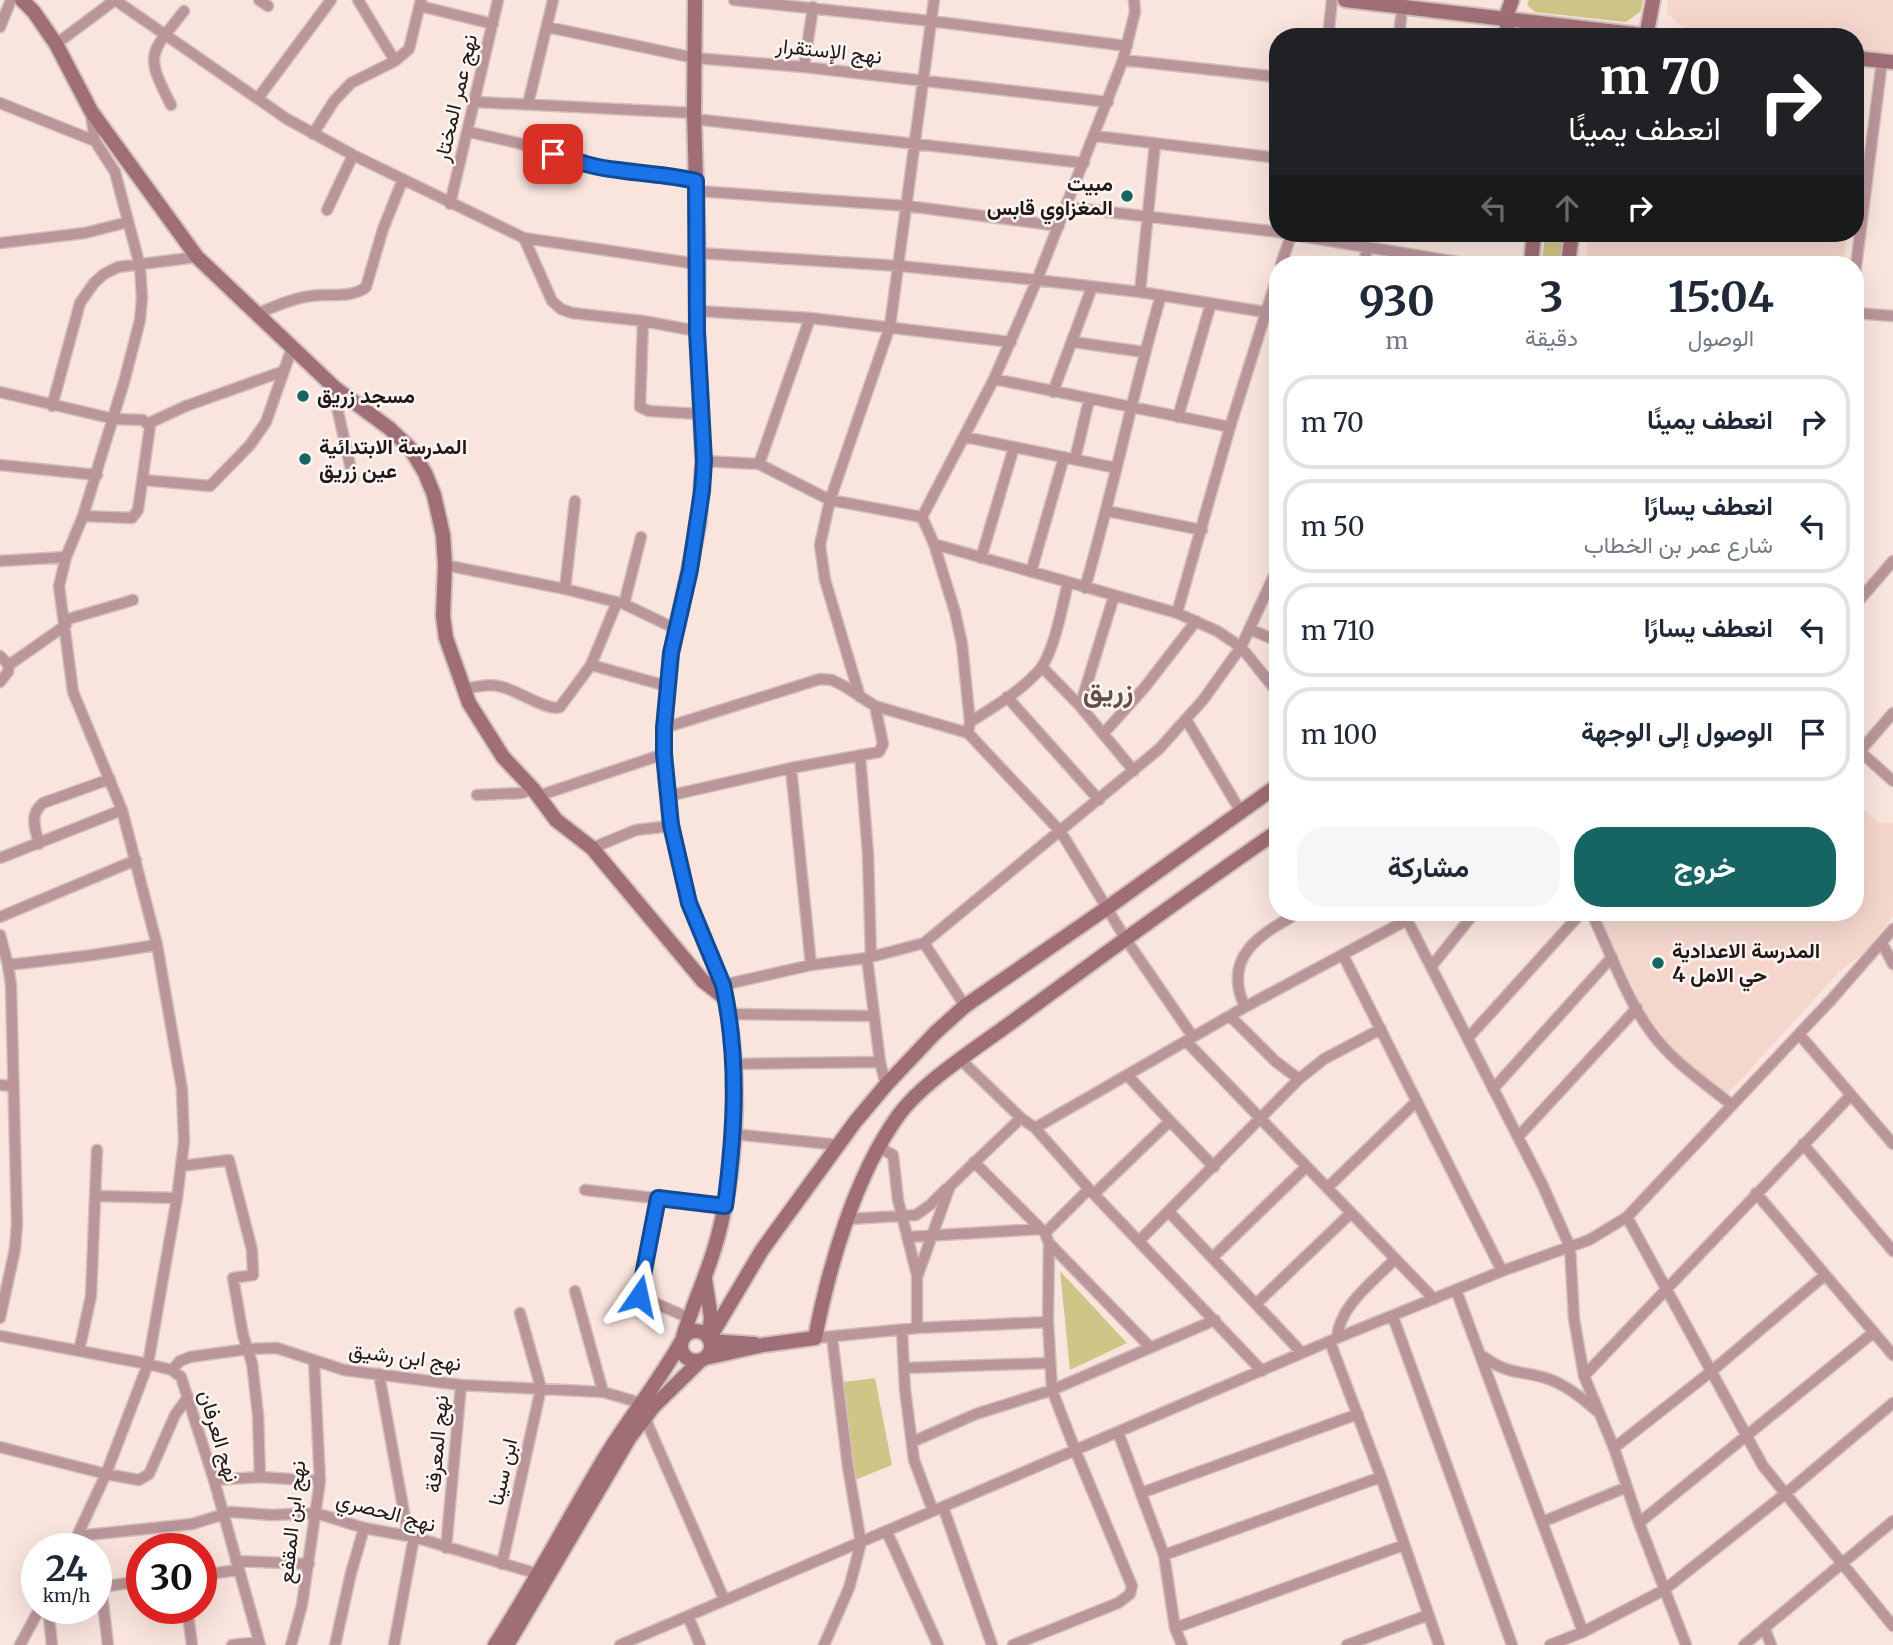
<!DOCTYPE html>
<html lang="ar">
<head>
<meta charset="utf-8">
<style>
  body { margin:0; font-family:Merriweather,Vazirmatn,serif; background:#f6f6f7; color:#1f2937; direction:rtl; height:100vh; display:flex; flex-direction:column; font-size:26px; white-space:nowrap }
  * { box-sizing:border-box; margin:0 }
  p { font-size:23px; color:#747a83 }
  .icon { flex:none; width:38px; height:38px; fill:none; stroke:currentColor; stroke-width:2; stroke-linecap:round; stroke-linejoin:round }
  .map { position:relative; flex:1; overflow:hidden; direction:ltr }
  .details { position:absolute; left:1269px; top:256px; width:595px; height:665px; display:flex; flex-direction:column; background:#fff; border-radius:28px; box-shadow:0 7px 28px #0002; direction:rtl }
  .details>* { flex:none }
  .top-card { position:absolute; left:1269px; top:28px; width:595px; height:214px; border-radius:28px; box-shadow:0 7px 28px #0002; direction:rtl; background:#202124; color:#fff; overflow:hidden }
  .speed { position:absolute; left:21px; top:1533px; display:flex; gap:14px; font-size:35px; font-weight:700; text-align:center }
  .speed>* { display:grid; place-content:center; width:91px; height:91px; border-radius:50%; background:#fff; box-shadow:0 7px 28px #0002; line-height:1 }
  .speed small { font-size:18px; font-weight:400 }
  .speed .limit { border:10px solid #d22; background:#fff; color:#111 }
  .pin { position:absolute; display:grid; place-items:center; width:60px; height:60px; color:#fff; margin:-30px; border-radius:14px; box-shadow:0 4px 10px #0006 }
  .me { position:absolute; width:77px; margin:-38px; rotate:11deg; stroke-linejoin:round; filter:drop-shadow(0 0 5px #0008) }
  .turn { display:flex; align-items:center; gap:24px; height:147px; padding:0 28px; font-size:32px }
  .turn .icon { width:91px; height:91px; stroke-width:2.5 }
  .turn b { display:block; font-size:49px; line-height:60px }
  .lanes { display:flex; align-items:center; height:66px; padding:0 28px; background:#0003; justify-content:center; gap:35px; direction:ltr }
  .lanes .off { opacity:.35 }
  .eta { display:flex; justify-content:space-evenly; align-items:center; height:119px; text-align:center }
  .eta b { font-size:42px; font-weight:700; line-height:49px }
  .primary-button { display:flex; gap:14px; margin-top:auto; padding:14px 28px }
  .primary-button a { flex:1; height:80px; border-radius:28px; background:#176562; color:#fff; font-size:28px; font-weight:700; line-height:80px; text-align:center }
  .primary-button a+a { background:#f6f6f7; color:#1f2937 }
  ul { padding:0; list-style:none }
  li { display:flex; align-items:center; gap:21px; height:94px; margin:0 14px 10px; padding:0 14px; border:4px solid #e0e1e3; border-radius:28px }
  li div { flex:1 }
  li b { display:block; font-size:26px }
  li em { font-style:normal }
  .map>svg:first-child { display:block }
  .built { fill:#f4d6cd }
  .green { fill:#cfc587 }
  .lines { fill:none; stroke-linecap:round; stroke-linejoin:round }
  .street-casing { stroke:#d3c0ba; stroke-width:13 }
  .secondary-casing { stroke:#d3c0ba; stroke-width:18 }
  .street { stroke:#ba969b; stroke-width:10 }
  .secondary { stroke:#a06e76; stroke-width:14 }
  .route-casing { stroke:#114b97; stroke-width:18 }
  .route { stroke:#1a73e8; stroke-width:12 }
  .poi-dot { fill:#176562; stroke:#fef5f2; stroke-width:2.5 }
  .labels { text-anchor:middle; stroke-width:5; stroke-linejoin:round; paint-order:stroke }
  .street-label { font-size:21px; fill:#1f1816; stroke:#fef5f2 }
  .poi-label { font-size:21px; font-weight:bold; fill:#1f1816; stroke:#fef5f2; text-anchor:start }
  .district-label { font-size:28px; font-weight:bold; fill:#62504a; stroke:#fef5f2 }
</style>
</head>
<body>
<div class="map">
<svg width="1893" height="1645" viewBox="0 0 1893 1645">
  <rect width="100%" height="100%" fill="#fae5de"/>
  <!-- built -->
  <path class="built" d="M1668 0H1893V55L1855 51V37H1731L1696 33 1684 29 1667 13Z
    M1589 233H1847L1843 264H1591L1586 258Z
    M1855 802 1879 823H1893V916L1866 951 1839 972 1726 1096 1677 1056 1646 1013 1599 919V914L1600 912H1855Z"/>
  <!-- green -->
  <path class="green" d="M1529 0H1643L1641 11 1626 22 1535 12 1527 5Z
    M1545 233H1565L1561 264H1542Z
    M1060 1271 1127 1343 1070 1370Z
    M875 1378 892 1465 855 1480 851 1469 843 1382Z"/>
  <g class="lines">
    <!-- street casing -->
    <g class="street-casing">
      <path id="street" d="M115 0 287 119 353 155 524 238 552 301 561 309 572 313 643 321 697 331
        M259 0 268 6
        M358 0 395 61
        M734 0 931 21 1127 46
        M420 6 493 24
        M0 27 11 0
        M547 27 695 58 804 67 1108 102
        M1328 37 1332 0
        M1399 37 1402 7
        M56 44 115 0
        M1123 60 1278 77
        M804 67 813 7
        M258 98 331 0
        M476 102 694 113
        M0 103 95 141
        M528 104 553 0
        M171 105C144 53 150 54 184 11
        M694 119 1084 163
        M469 132 518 143 588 165 618 170 661 174 696 181
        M313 134 334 101 351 83 395 61 409 49 421 0
        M1095 136 1278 158
        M696 191 908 206 1059 226
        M450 204 498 0
        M1066 207 1278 232
        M327 210 353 155
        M1282 233 1469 264
        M524 238 698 264
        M0 243 85 233 128 222
        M698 253 900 266 1037 280 1140 292 1265 312
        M1281 264 1292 233
        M1364 264 1367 248
        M1855 274 1882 61
        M1140 292 1155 144
        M698 311 810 318 1011 342
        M1855 313 1893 316
        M256 314C274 307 292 298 311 296 329 293 351 299 366 287L383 229 403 179
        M643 321 640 407 649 411 700 414
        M1073 342 1144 352
        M994 379 1230 427
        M335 388 333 390 353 478
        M0 392 114 419 143 420 150 426 138 510 132 518 83 516
        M1053 392 1092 287
        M52 406 80 303 94 283 104 274 118 267 197 257
        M1178 417 1211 303
        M147 424 186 406 284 371
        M965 437 1116 468
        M1075 459 1089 400
        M703 461 759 464 830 500 922 517
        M759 464 810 318
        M0 465 97 475
        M144 480 210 486 250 445 266 422 292 348
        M1107 511 1202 530
        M922 517 994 379 1037 280 1123 60 1135 12 1134 0
        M922 517 934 544 955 612 962 644 970 722 968 733
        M934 544 1177 613 1217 631 1241 647 1278 693
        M981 558 1014 447
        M0 561 66 557
        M445 565 565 589 624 604 676 629
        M1031 572 1064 457
        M1085 588C1113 491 1133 392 1161 295
        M565 589 575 501
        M624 604 641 537
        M1855 605 1893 561
        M1177 613 1230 427 1278 274
        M65 620 133 600
        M1249 629 1278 641
        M0 656 9 665
        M591 665 667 686
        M1042 667 1080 706 1134 771
        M0 682 8 672 9 665 66 625
        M462 689C476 687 489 683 502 687 517 690 548 712 560 707L591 665 617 602
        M860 697 825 580 820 545 830 500 890 326 934 0
        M1007 697 1099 800
        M1080 706 1114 596
        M1187 721 1241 812
        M970 722C994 707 1023 690 1041 668 1055 648 1062 607 1068 583
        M664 728 820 679 832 680 844 686 875 706 968 733 1061 832 1125 938 1193 1037
        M1104 733 1145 687 1196 621
        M1855 747 1893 781
        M1860 751 1893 713
        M860 755 868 854 871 957
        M791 768 811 965
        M477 795 522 793 533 789
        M538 796 664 754
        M668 796 791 768 879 752 883 744 875 706
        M39 844C35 828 29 815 43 803L110 779
        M592 848 636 830 671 826
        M0 858 122 810
        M1403 912 1542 1184 1570 1247 1574 1319 1584 1376 1614 1448 1639 1523 1686 1645
        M1591 912C1611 953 1629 1007 1658 1041 1679 1066 1707 1085 1732 1105
        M0 917 136 860
        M0 935 8 965 11 985 17 1224 15 1249 0 1318
        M924 943 965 1006
        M1882 943 1893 964
        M1343 955 1502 1271
        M867 958 880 1062 886 1085
        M8 965 93 955 157 945
        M1431 967 1475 912
        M723 985 811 965 867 958 924 943 1159 749 1203 700 1241 647 1278 567
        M1245 1007C1221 956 1261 934 1300 912
        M729 1014 874 1016
        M1230 1016 1275 1061 1299 1079
        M1799 1034 1893 1144
        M1469 1037 1582 912
        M1186 1041 1434 1299
        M961 1060 1021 1118 1035 1128 1089 1189 1262 1371
        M734 1064 880 1062
        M1127 1075 1170 1121
        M0 1085 13 1086
        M1493 1089 1612 957
        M1035 1128 1245 1007 1407 920
        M733 1134 839 1145
        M1518 1137 1637 1008
        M1803 1144 1893 1251
        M878 1147 893 1155 898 1200 917 1275
        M974 1162 1045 1233 1049 1243 1048 1322 1052 1390 1076 1452 1132 1586 1130 1594 1118 1603 1013 1645
        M181 1166 229 1160 252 1250 253 1275 233 1278 243 1335 252 1363 258 1415 260 1477
        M1327 1188 1417 1101
        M585 1190 725 1206
        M1756 1193 1893 1355
        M1094 1194 1170 1121 1214 1167
        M95 1196 177 1198
        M658 1198 639 1296 689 1318
        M1169 1212 1302 1353
        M1627 1217 1763 1466 1893 1626
        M848 1219 916 1215 930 1205 946 1189
        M1045 1233 1089 1189
        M907 1237 1041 1229
        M1139 1241 1299 1079 1324 1059 1381 1029
        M1049 1243 1150 1347
        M1213 1257 1306 1167
        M1456 1290 1542 1522
        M575 1291 603 1392
        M1257 1303 1351 1213
        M1393 1317 1512 1645
        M917 1328V1277L950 1186 1021 1118
        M902 1330 905 1390 914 1460 933 1511
        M0 1336 148 1364 172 1370 181 1377 214 1480 260 1645
        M815 1338 917 1328 1048 1322
        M1337 1338C1339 1306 1374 1281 1395 1259
        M1330 1342 1381 1477 1439 1645
        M79 1351 91 1296 97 1150
        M1484 1357C1512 1378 1528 1369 1556 1382 1571 1389 1584 1400 1597 1411
        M904 1368 1050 1363
        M172 1370 180 1361 190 1357 248 1349 277 1348 344 1370 461 1385 603 1392 641 1403
        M379 1374 407 1529 414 1537 394 1645
        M1584 1376 1851 1095
        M645 1418 724 1599
        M1118 1432 1164 1555 1175 1628 1182 1645
        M912 1442 976 1414 1052 1390 1215 1320
        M0 1447 106 1474 139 1480 149 1474 175 1415 188 1397
        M1614 1448 1713 1370 1825 1275
        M214 1480 260 1477 320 1481
        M1141 1493 1358 1414
        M943 1507 992 1645
        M1639 1523 1874 1332
        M887 1532 938 1645
        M77 1536 192 1524 231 1512 272 1515 316 1513 364 1528 414 1537 538 1574
        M446 1548 461 1385
        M71 1549 106 1474 148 1364 177 1198 184 1142 182 1089 157 945 122 810 73 692 59 586 66 557 83 516 124 382 140 320 142 298 140 266 115 172 95 141 91 115
        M1164 1555 1381 1477
        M236 1561 309 1564
        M502 1564 541 1388 520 1313
        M201 1575 238 1570
        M48 1608 52 1645
        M187 1608 192 1645
        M688 1616 700 1645
        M1175 1628 1404 1545
        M1765 1629 1771 1645
        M1583 1632 1542 1522 1627 1487
        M20 1645 40 1608
        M108 1645 101 1587 142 1581
        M232 1645 259 1642
        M291 1645 302 1605 320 1481 314 1361
        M335 1645 351 1573 364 1528
        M620 1645 1337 1338 1502 1271 1589 1240 1627 1217 1831 1000 1893 929
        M824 1645 849 1588 861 1543 848 1467 832 1337
        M1347 1645 1428 1615
        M1550 1645 1583 1632 1664 1590 1785 1494 1893 1403
        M1744 1645 1893 1521"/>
    </g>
    <!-- secondary casing -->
    <g class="secondary-casing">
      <path id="secondary" d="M22 0 34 12 56 44 91 111 197 257 335 388 389 428 410 448 425 473 434 495 443 535 445 565 443 616 446 638 469 703 503 757 533 789 556 820 592 848 703 981 726 999
        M1345 0 1659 37
        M1510 37 1505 19 1512 0
        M1646 37 1653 0
        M1855 58 1893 62
        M1531 264 1534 233
        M1568 264 1572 233
        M705 1279 711 1318 709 1332
        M681 1346a15 15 0 1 1 30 0a15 15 0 1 1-30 0Z
        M683 1337C693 1303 709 1271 718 1236 739 1155 741 1066 723 985L689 903 671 826 664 754V728L671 654 699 523 703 461 697 331 698 253 694 113 695 0
        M709 1339 762 1250 855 1122 886 1085 935 1033 965 1006 1107 908 1278 785
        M710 1341 755 1344
        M705 1358 763 1345 815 1338C829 1266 855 1176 898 1116 923 1081 980 1046 1016 1019 1103 955 1189 892 1278 831
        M495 1645C535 1583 569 1517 607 1454 631 1416 659 1381 681 1342
        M507 1645 630 1437 654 1406 701 1360"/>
    </g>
    <!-- street -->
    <use href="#street" class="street"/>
    <!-- secondary -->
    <use href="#secondary" class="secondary"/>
  </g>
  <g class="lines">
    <!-- route casing -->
    <g class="route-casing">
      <path id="route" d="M553 154C575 161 596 168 618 170 645 174 670 175 696 181L697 331 704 461 702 491 690 570 671 653 664 728V754L671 825 689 903 723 985C739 1058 735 1132 725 1206L658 1198 639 1296"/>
    </g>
    <!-- route -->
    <use href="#route" class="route"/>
  </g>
  <!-- markers -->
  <g class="poi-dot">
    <circle cx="1127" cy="196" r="7"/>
    <circle cx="303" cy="396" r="7"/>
    <circle cx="305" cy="459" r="7"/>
    <circle cx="1658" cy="963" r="7"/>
  </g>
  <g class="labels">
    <!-- street labels -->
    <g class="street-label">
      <text transform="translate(829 51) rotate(6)" y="7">نهج الإستقرار</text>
      <text transform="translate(456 98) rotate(-77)" y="7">نهج عمر المختار</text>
      <text transform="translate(405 1357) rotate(7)" y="7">نهج ابن رشيق</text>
      <text transform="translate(219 1436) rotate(73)" y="7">نهج العرفان</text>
      <text transform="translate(437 1444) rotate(-85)" y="7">نهج المعرفة</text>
      <text transform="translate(503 1472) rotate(-77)" y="7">ابن سينا</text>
      <text transform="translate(386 1512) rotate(15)" y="7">نهج الحصري</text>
      <text transform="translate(292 1522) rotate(-84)" y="7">نهج ابن المقفع</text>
    </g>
    <!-- poi labels -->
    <g class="poi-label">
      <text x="1113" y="191" text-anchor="end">مبيت<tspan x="1113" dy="24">المغزاوي قابس</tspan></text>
      <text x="317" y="403">مسجد زريق</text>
      <text x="319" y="454">المدرسة الابتدائية<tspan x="319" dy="24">عين زريق</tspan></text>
      <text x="1672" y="958">المدرسة الاعدادية<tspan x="1672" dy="24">حي الامل 4</tspan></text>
    </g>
    <!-- district labels -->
    <g class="district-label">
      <text x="1108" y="701">زريق</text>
    </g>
  </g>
</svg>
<div class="speed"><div>24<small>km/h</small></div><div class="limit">30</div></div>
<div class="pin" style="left:553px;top:154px;background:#d93025"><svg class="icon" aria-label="arrive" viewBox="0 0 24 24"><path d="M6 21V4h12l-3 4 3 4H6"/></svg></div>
<svg class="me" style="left:639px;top:1296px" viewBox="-20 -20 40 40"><path d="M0-17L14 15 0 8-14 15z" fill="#1a73e8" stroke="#fff" stroke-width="4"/></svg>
<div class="top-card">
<div class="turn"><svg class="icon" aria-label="right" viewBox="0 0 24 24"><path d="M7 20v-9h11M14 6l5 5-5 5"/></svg><div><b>70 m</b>انعطف يمينًا</div></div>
<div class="lanes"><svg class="icon off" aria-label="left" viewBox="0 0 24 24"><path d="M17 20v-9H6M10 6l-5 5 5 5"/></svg><svg class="icon off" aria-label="ahead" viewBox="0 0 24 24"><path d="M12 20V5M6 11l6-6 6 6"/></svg><svg class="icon" aria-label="right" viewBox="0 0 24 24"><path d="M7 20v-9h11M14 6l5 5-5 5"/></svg></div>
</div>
<section class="details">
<div class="eta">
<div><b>15:04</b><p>الوصول</p></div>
<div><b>3</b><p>دقيقة</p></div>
<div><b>930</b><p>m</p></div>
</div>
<ul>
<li><svg class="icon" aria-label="right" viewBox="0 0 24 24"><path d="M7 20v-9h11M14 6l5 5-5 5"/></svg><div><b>انعطف يمينًا</b></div><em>70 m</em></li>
<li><svg class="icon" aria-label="left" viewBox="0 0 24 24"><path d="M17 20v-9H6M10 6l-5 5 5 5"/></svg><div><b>انعطف يسارًا</b><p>شارع عمر بن الخطاب</p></div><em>50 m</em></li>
<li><svg class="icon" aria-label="left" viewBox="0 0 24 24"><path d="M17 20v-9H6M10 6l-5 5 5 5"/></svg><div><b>انعطف يسارًا</b></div><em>710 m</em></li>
<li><svg class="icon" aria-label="arrive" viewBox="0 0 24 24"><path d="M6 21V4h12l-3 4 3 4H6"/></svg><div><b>الوصول إلى الوجهة</b></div><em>100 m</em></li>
</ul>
<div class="primary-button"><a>خروج</a><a>مشاركة</a></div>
</section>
</div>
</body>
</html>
